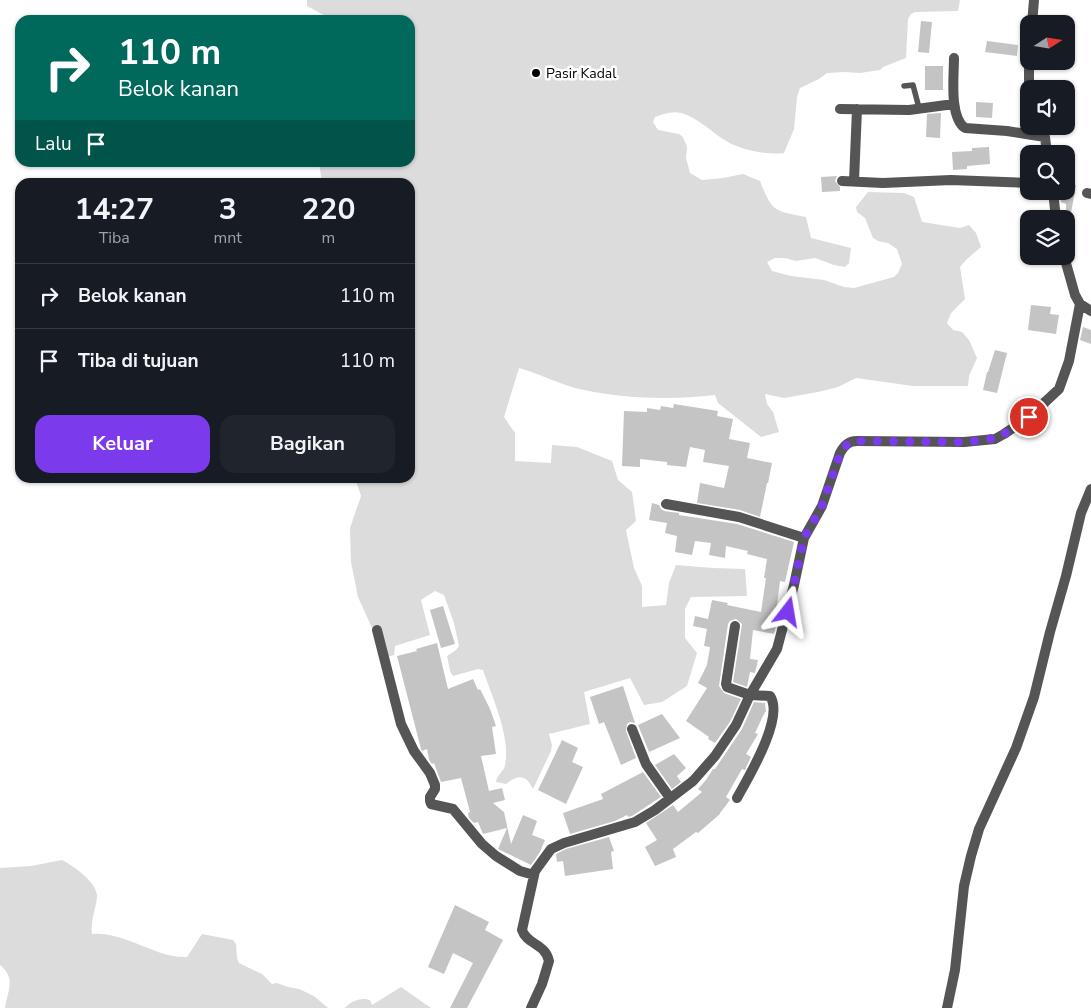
<!DOCTYPE html>
<html lang="id">
<head>
<meta charset="utf-8">
<style>
  body { margin:0; font-family:"Nunito Sans",sans-serif; background:#20242c; color:#f1f3f6; height:100vh; display:flex; flex-direction:column; font-size:19px; white-space:nowrap }
  * { box-sizing:border-box; margin:0 }
  p { font-size:16px; color:#9ea1a6 }
  .icon { flex:none; width:28px; height:28px; fill:none; stroke:currentColor; stroke-width:2; stroke-linecap:round; stroke-linejoin:round }
  .map { position:relative; flex:1; overflow:hidden }
  .drawer { position:absolute; left:15px; top:178px; width:400px; height:305px; display:flex; flex-direction:column; background:#171b24; border-radius:15px; box-shadow:0 1px 4px #0004 }
  .drawer>* { flex:none }
  .banner { position:absolute; left:15px; top:15px; width:400px; height:152px; border-radius:15px; box-shadow:0 1px 4px #0004; background:#00695c; color:#fff; overflow:hidden }
  .needle { width:32px; rotate:78deg }
  .controls { position:absolute; left:1020px; top:15px; display:grid; gap:10px }
  .controls a { display:grid; place-items:center; width:55px; height:55px; border-radius:10px; background:#171b24; box-shadow:0 1px 4px #0004; font-size:25px }
  .pin { position:absolute; display:grid; place-items:center; width:42px; height:42px; color:#fff; margin:-21px; border:2px solid #fff; border-radius:50%; box-shadow:0 1px 5px #0007 }
  .me { position:absolute; width:55px; margin:-28px; rotate:14deg; stroke-linejoin:round; filter:drop-shadow(0 0 4px #0008) }
  .turn { display:flex; align-items:center; gap:18px; height:105px; padding:0 20px; font-size:22px }
  .turn .icon { width:65px; height:65px; stroke-width:2.5 }
  .turn b { display:block; font-size:35px; line-height:42px }
  .then { display:flex; align-items:center; height:48px; padding:0 20px; background:#0003; gap:10px; font-size:19px }
  .eta { display:flex; justify-content:space-evenly; align-items:center; height:85px; text-align:center }
  .eta b { font-size:30px; font-weight:700; line-height:35px }
  .primary-button { display:flex; gap:10px; margin-top:auto; padding:10px 20px }
  .primary-button a { flex:1; height:58px; border-radius:15px; background:#7c3aed; color:#fff; font-size:20px; font-weight:700; line-height:58px; text-align:center }
  .primary-button a+a { background:#20242c; color:#f1f3f6 }
  ul { padding:0; list-style:none }
  li { display:flex; align-items:center; gap:15px; height:65px; padding:0 20px; border-top:1px solid #363941 }
  li div { flex:1 }
  li b { display:block; font-size:19px }
  li em { font-style:normal }
  .map>svg:first-child { display:block }
  .green { fill:#dcdcdc }
  .building { fill:#c4c4c4 }
  .lines { fill:none; stroke-linecap:round; stroke-linejoin:round }
  .service { stroke:#555; stroke-width:5.5 }
  .minor { stroke:#555; stroke-width:10 }
  .route { stroke:#7c3aed; stroke-width:9; stroke-dasharray:0 16.2 }
  .poi-dot { fill:#000; stroke:#fff; stroke-width:2 }
  .labels { text-anchor:middle; stroke-width:5; stroke-linejoin:round; paint-order:stroke }
  .poi-label { font-size:14px; fill:#000; stroke:#fff; text-anchor:start }
</style>
</head>
<body>
<div class="map">
<svg width="1091" height="1008" viewBox="0 0 1091 1008">
  <rect width="100%" height="100%" fill="#fff"/>
  <!-- green -->
  <path class="green" d="M307 0H960L958 11 915 12 911 14 908 19 906 58 883 67 880 70 860 73 845 72 827 73 819 79 800 88 797 97 794 129 784 153C770 155 748 151 734 145 715 137 702 119 681 113 672 111 663 114 655 117L653 122 658 130 679 134 683 137 687 147 686 158 690 173 702 180 723 178 743 174 760 181C772 212 774 211 806 217L811 238 851 248 849 263 845 267 834 265 815 258 796 261 785 258H775L767 262 772 271 791 276 824 280 844 287 854 288 894 277 898 273 902 264 897 249 888 243 878 241 873 238 865 218 857 212 856 207 868 192 904 193 914 197 922 222 960 228 969 225 976 233 981 247 966 260 960 267 965 299 951 313 947 323 953 330 962 332 969 340 977 358 969 376 968 386H913L856 378 838 387 818 392 784 398 765 394 767 404 773 412 779 432 761 437 718 403 715 395C673 400 627 399 584 390 562 386 541 374 519 368L504 417 515 433V461L551 463 552 445 577 447 612 461 618 480 632 492 636 521 626 530 634 568 642 586V607L666 605 669 583 676 565 713 568 745 569 747 596 691 597 685 609V638L697 653 687 686 662 702 644 705 630 678 584 692 590 724 549 734 552 745 551 751 533 789C526 775 519 774 506 784L496 782C497 774 504 772 505 765 511 737 492 697 483 670L478 669 453 676 450 671 447 656 456 650 459 646 454 623 444 595 435 591 421 600 430 635 395 646 394 655 381 659 372 628 358 597 351 562 350 528 361 496 355 478H410V182H322L319 163 410 162V20H333L307 6Z
    M62 860C73 866 95 880 97 895 97 907 90 919 92 934 125 931 157 959 187 957L202 934 233 940 236 944 237 958 239 963 262 974 272 984 277 983 288 987 299 989 314 996 328 1008H5C8 990 16 978 0 965V868L31 866Z
    M401 987 431 1008H345C351 1001 361 997 370 1000L372 1005Z"/>
  <!-- building -->
  <path class="building" d="M921 21 932 22 929 53 918 52Z
    M987 41 1018 45 1017 56 985 52Z
    M925 66H943V90H925Z
    M976 102 993 103 992 118 976 117Z
    M941 113 940 138 926 137 927 114Z
    M989 147 990 164 967 166V169L953 170 952 152 972 151V148Z
    M837 176 835 181 840 187V191L822 192 821 177Z
    M1066 184 1076 185 1071 213 1066 212V204L1061 202 1060 191H1066Z
    M1031 305 1051 307 1050 314 1059 315 1056 334 1028 330Z
    M1083 327 1091 330V344L1080 340Z
    M995 350 1007 353 997 393 983 390 987 372H988Z
    M674 404 718 411 717 416 733 419 729 439 750 443 747 458 772 463 768 483H767L760 517 740 510 697 503 700 483 724 488 729 466 703 462 705 450 690 447 686 467 667 465V462L640 459V467L622 466 624 411 647 412V408L660 410 661 406 673 408Z
    M652 503 659 505 661 509 664 511 679 513V515L737 524 794 542 785 582 780 581 777 605 781 606 774 634 753 630 750 659 758 660 755 673 750 672 747 687 733 682 742 624 736 619 730 621 728 624 719 686 724 693 741 699 730 722 715 743 708 739 709 737 686 721 707 688 698 683 707 665 710 647 704 646 707 629 693 626 695 616 708 619 712 600 728 603 727 605 761 612 766 578H764L767 559 747 554 748 551 726 546 725 558 709 555 711 543 695 541 692 555 675 552 677 536 665 533 667 523 649 520Z
    M443 606 455 644 441 648 430 610Z
    M437 643 448 689 473 679 478 690 480 689 490 709 496 726 492 727 496 754 481 756 489 791 502 788 505 800 493 803 504 812 511 844 523 815 537 821 532 835 545 840 540 852 531 865 498 849 507 828 483 834 478 822 474 823 469 818 468 813 470 812 461 778 441 782 434 763 432 764 429 760 427 749 422 751 421 749 397 656 417 651 416 649Z
    M623 686 635 723 630 722 627 724 626 731 636 758 621 765 604 722 599 724 590 697Z
    M754 702 765 703 766 712H765L755 733 758 734 746 754 751 757 750 759 745 770 742 769 726 797 730 800 720 813V814L698 833 696 832 673 849 676 857 655 866 645 847 657 840 646 823 673 805 678 812 702 792 698 789 706 780 713 769H715L742 729Z
    M662 714 680 738 649 752 638 725Z
    M562 740 578 748 572 762 583 767 566 804 538 790Z
    M674 754 686 768 677 776 681 782 672 789 655 765Z
    M643 772 661 797 632 816 628 817 627 815 615 821 570 834 563 813 603 799 601 794Z
    M609 837 614 851 611 852 613 869 565 876 563 861 557 862 556 854 566 849Z
    M455 905 489 922 485 930 503 940 467 1008H450L473 963 453 953 444 974 428 967Z"/>
  <g class="lines">
    <!-- service -->
    <path class="service" d="M904 86 913 85 919 108"/>
    <!-- minor -->
    <path class="minor" d="M1032 24 1034 0
      M1029 55V89
      M954 58C954 76 949 117 965 128L1007 131 1045 137
      M840 109 909 110 954 104
      M1040 126 1045 137 1047 154
      M842 181 883 183 951 180 1029 183
      M854 181 857 109
      M1053 191 1056 219
      M1087 193 1091 194
      M1064 256 1075 295 1080 304 1091 311
      M666 504 739 517 804 538
      M735 626 726 684 727 687 750 695 770 696C785 717 748 778 737 798
      M377 630 401 724 414 751 430 773 435 785V789L430 797V801L431 804 453 809 482 844 496 856 520 871 534 875
      M632 729 646 764 670 798
      M531 1008 542 984 549 961C545 943 527 945 522 930L535 871 551 849 564 843 635 822 655 810 693 781 715 756 736 725 750 695 777 649 794 585 804 538 822 506 840 453C844 446 848 441 857 441L964 442 995 439 1004 434 1029 417 1059 389 1069 361 1080 304
      M947 1008 955 970 964 886 971 856 979 829 1016 748 1034 697 1050 632 1066 576 1081 513 1091 489"/>
  </g>
  <g class="lines">
    <!-- route -->
    <path class="route" d="M788 612 804 538 822 506 840 454 848 443 857 441 964 442 984 440 995 438 1004 434 1029 417"/>
  </g>
  <!-- markers -->
  <circle class="poi-dot" cx="536" cy="73" r="5"/>
  <g class="labels">
    <!-- poi labels -->
    <g class="poi-label">
      <text x="546" y="78">Pasir Kadal</text>
    </g>
  </g>
</svg>
<div class="controls">
<a><svg class="needle" viewBox="-14 -14 28 28"><path d="M0-13l5 13h-10z" fill="#e53935"/><path d="M0 13l5-13h-10z" fill="#9ea1a6"/></svg></a>
<a><svg class="icon" aria-label="sound" viewBox="0 0 24 24"><path d="M4 9h4l5-4v14l-5-4H4zM17 9q2 3 0 6"/></svg></a>
<a><svg class="icon" aria-label="search" viewBox="0 0 24 24"><circle cx="10" cy="10" r="6"/><path d="M15 15l6 6"/></svg></a>
<a><svg class="icon" aria-label="layers" viewBox="0 0 24 24"><path d="M12 4l9 5-9 5-9-5zM3 14l9 5 9-5"/></svg></a>
</div>
<div class="pin" style="left:1029px;top:417px;background:#d93025"><svg class="icon" aria-label="arrive" viewBox="0 0 24 24"><path d="M6 21V4h12l-3 4 3 4H6"/></svg></div>
<svg class="me" style="left:788px;top:612px" viewBox="-20 -20 40 40"><path d="M0-17L14 15 0 8-14 15z" fill="#7c3aed" stroke="#fff" stroke-width="4"/></svg>
<div class="banner">
<div class="turn"><svg class="icon" aria-label="right" viewBox="0 0 24 24"><path d="M7 20v-9h11M14 6l5 5-5 5"/></svg><div><b>110 m</b>Belok kanan</div></div>
<div class="then">Lalu<svg class="icon" aria-label="arrive" viewBox="0 0 24 24"><path d="M6 21V4h12l-3 4 3 4H6"/></svg></div>
</div>
<section class="drawer">
<div class="eta">
<div><b>14:27</b><p>Tiba</p></div>
<div><b>3</b><p>mnt</p></div>
<div><b>220</b><p>m</p></div>
</div>
<ul>
<li><svg class="icon" aria-label="right" viewBox="0 0 24 24"><path d="M7 20v-9h11M14 6l5 5-5 5"/></svg><div><b>Belok kanan</b></div><em>110 m</em></li>
<li><svg class="icon" aria-label="arrive" viewBox="0 0 24 24"><path d="M6 21V4h12l-3 4 3 4H6"/></svg><div><b>Tiba di tujuan</b></div><em>110 m</em></li>
</ul>
<div class="primary-button"><a>Keluar</a><a>Bagikan</a></div>
</section>
</div>
</body>
</html>
